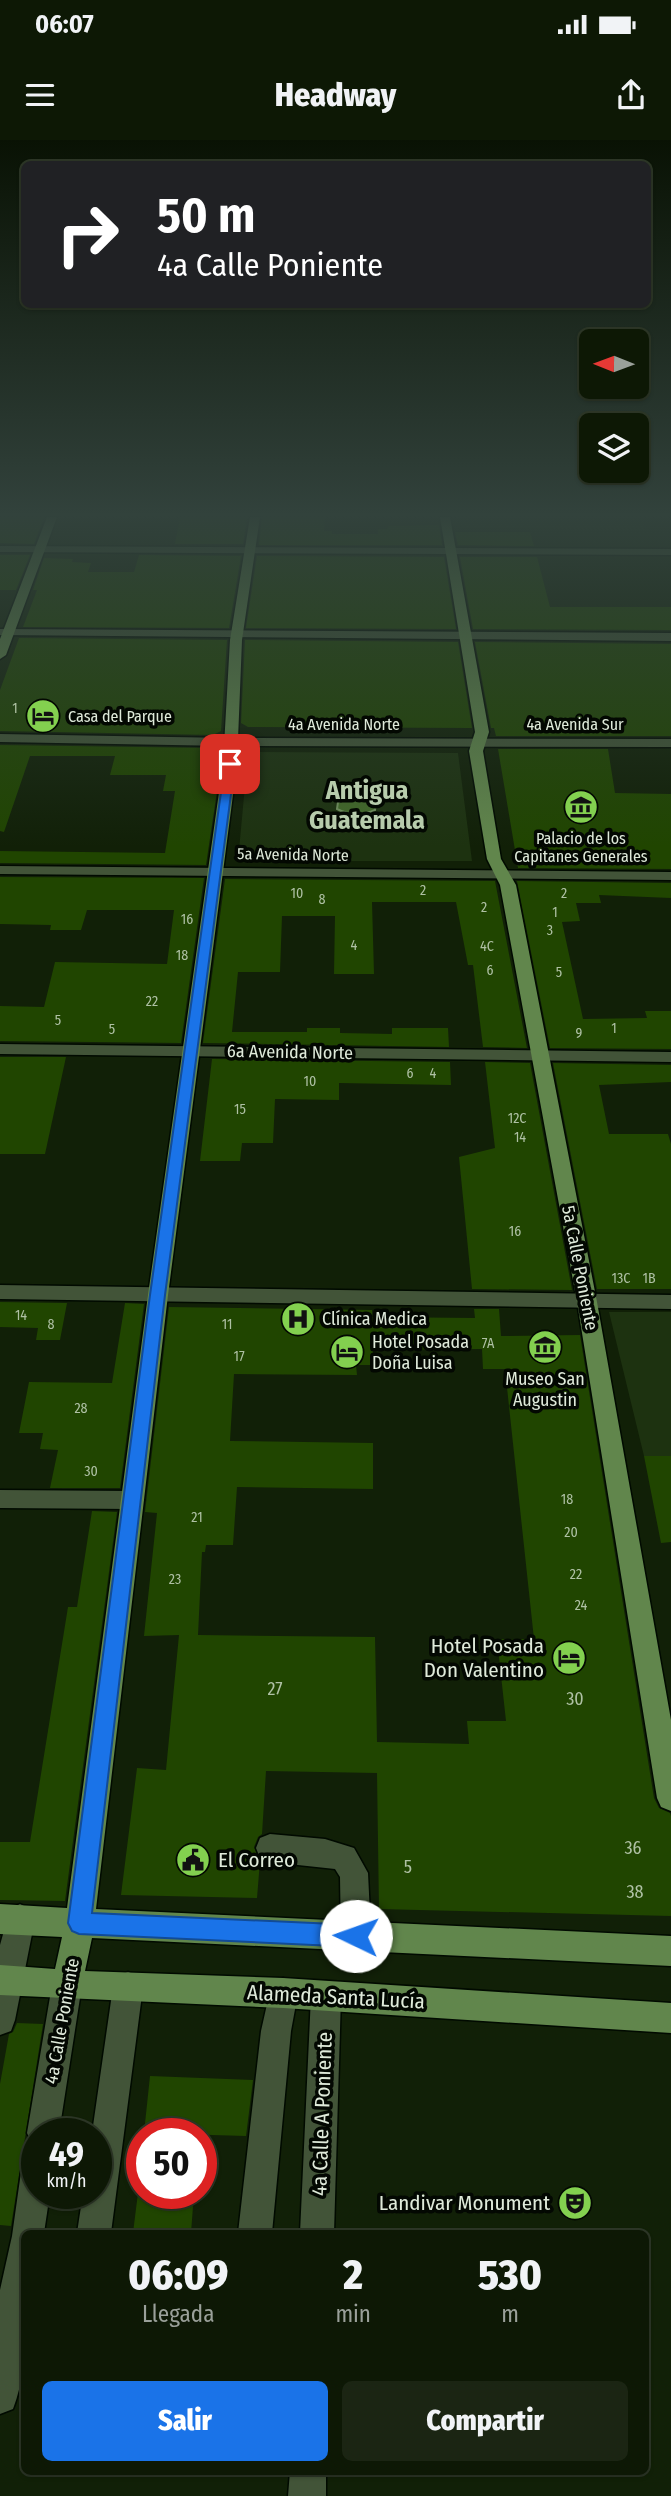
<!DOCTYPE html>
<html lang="es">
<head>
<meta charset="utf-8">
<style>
  body { margin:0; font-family:"Fira Sans Condensed",sans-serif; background:#1b2513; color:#f1f3f6; height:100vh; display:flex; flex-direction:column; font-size:26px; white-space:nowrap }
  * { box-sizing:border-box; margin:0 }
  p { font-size:23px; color:#9aa09a }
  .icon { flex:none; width:38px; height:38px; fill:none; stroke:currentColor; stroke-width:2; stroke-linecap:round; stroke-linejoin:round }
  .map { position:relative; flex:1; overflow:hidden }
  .panel { position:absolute; left:21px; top:2090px; width:628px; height:245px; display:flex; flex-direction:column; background:#0d1805; border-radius:10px; box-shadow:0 2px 5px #0004,0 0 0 2px #2d3727 }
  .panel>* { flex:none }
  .top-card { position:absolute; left:21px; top:21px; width:630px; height:147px; border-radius:10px; box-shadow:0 2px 5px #0004,0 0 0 2px #2d3727; background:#202124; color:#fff; overflow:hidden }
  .needle { width:46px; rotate:271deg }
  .tools { position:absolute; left:579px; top:189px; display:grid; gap:14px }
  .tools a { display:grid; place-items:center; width:70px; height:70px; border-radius:10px; background:#0d1805; box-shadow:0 2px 5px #0004,0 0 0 2px #2d3727; font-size:35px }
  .speed { position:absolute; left:21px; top:1978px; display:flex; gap:14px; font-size:35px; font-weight:700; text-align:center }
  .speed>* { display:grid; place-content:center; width:91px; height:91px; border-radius:50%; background:#0d1805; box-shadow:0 2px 5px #0004,0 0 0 2px #2d3727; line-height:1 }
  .speed small { font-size:18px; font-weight:400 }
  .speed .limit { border:10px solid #d22; background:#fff; color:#111 }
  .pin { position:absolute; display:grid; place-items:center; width:60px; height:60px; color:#fff; margin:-30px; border-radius:14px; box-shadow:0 4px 10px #0006 }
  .me { position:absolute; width:77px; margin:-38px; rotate:273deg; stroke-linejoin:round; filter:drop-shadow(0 0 5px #0008) }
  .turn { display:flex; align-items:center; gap:24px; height:147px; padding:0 21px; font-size:32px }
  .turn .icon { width:91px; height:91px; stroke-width:2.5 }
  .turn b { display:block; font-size:49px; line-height:60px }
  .eta { display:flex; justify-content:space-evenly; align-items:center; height:119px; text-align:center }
  .eta b { font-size:42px; font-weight:800; line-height:49px }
  .cta { display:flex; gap:14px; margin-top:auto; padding:14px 21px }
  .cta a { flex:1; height:80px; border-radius:10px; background:#1a73e8; color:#fff; font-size:28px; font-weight:800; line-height:80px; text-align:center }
  .cta a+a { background:#1b2513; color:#f1f3f6 }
  .status { display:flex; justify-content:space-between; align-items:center; height:49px; padding:0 35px; background:#0d1805; direction:ltr }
  .status svg { height:19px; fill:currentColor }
  header { display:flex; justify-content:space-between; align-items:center; height:91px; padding:0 21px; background:#0d1805; font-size:32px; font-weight:800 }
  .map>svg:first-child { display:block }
  .built { fill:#152807 }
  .green { fill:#1d3210 }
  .water { fill:#426929; stroke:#71905e; stroke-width:2 }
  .building { fill:#204500; fill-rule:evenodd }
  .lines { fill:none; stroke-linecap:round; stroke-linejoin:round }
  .minor-casing { stroke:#010a00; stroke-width:3 }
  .major-casing { stroke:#010a00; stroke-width:3 }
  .minor { fill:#425438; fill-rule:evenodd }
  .major { fill:#61864c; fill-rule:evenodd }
  .route { fill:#1a73e8; stroke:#114b97; stroke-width:2 }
  .labels { text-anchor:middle; stroke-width:7; stroke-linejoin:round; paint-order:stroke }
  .number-label { font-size:14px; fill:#afc1a4 }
  .far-poi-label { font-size:16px; fill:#dfeada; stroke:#030802; text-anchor:start }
  .far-street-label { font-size:16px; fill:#dfeada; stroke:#030802 }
  .street-label { font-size:18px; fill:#dfeada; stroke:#030802 }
  .poi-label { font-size:18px; fill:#dfeada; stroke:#030802; text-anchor:start }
  .near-number-label { font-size:18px; fill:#afc1a4 }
  .near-poi-label { font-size:21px; fill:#dfeada; stroke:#030802; text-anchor:end }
  .near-street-label { font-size:21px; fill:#dfeada; stroke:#030802 }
  .far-town-label { font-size:26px; font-weight:bold; fill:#b7ccac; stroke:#030802 }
</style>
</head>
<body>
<div class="status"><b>06:07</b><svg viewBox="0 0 49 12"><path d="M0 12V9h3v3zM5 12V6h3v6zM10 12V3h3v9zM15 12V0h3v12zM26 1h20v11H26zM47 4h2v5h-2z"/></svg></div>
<header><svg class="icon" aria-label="menu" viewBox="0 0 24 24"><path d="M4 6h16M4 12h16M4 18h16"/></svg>Headway<svg class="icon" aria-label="share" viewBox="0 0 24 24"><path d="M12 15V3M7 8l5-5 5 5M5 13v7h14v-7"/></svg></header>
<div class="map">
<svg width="671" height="2356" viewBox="0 0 671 2356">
  <rect width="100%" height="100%" fill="#112007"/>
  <!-- built -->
  <path class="built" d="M459 377H641L646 390 461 388Z"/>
  <!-- green -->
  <path class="green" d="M250 612 458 613 472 721H238L248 613Z
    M609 1172H671V1316H644Z"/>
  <!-- water -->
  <path class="water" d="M349 658H365L376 663 375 670C361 676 351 676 337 669L338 662Z"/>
  <!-- building -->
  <path class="building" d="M0 377H44L34 404 0 403Z
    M180 377H247L243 404H175Z
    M262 377H325L324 391H332V394H378V389H387L388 386 439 385 442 405H259Z
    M455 392H530L534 406 458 405Z
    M0 415H30L16 450H0Z
    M139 415 241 416 229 488 23 487 37 450H33L44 418 73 419 72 422 91 423 88 432H134Z
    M257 416 444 417 456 489 246 488Z
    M460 417H537L550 467H671V490L473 489Z
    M19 498 227 500 221 591 213 595 0 591V550Z
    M245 500 458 502 472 588 248 587 241 583Z
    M475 502 671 504V596H496L494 588H491Z
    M0 605 212 608 207 651H217L206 725 0 723V711L165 713 175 651H163L166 635H110L115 616H30L4 692 0 691Z
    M498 609H608L615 653 671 654V729L518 728Z
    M0 737 204 738 181 903 0 901V866L44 867 55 822 167 824 174 770H87L81 790H50L51 785 0 784Z
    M225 739 495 741 527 908 483 907 473 825H468L456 762H372L374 834H334L335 776H282L280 832H238L232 892H307V888H340V893L392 894V888H448L449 907 203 903Z
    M517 741 671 743V758L599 755 601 763H576L580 781 562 782 583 879 647 878 645 871H671V909L550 908Z
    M0 917H66L45 1014H0Z
    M212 919 450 922 451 945 339 943V960L275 959 273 1003H242L240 1021H200Z
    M485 922 530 923 572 1150 472 1149 459 1017 495 1008Z
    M553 923 671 925V942L599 945 609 994H668L671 1004V1149H597Z
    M0 1162 67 1163 60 1200H36L38 1188 0 1187Z
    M125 1163 144 1164 120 1348H50L58 1310 40 1309 43 1293H19L29 1242 112 1243Z
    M169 1167 372 1170V1177L475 1178 474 1169H499L501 1196 580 1195 654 1658 659 1668 670 1673 671 1676V1776L379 1769 377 1633 266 1631 262 1694 258 1697 254 1707 260 1721 257 1758 121 1755 137 1628 166 1630 179 1495 144 1496 157 1373 145 1372ZM482 1209 483 1229H505L534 1499H497L506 1581H467L469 1604 377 1602 375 1497 198 1495 202 1412H205L206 1405H233L237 1347 373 1349V1303L230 1301 234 1234 357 1235 356 1225H373V1210Z
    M644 1316H671V1402L661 1403Z
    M92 1371 117 1372 65 1761 0 1760V1702H30L68 1467H77Z
    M17 1883 43 1884 11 2086 0 2085V1944L9 1894 13 1892Z
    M150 1936 253 1940 246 1996 144 1993Z
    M138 2053H194L191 2093H133Z"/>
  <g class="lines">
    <!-- minor casing -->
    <g class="minor-casing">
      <path id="minor" d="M0 406 671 409V415L0 412Z
        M0 489 671 493V501L0 495Z
        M0 594 229 598 671 599V607L229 606 0 602Z
        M0 726 671 732V740L0 734Z
        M0 904 671 912V922L0 914Z
        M0 1145 671 1155V1169L0 1159Z
        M0 1350 132 1351 140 1353 144 1360 140 1367 132 1369 0 1368Z
        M270 1694 325 1699 354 1708 368 1733 371 1796 366 1806 356 1811 346 1806 341 1796 340 1737 335 1729 270 1722 260 1718 256 1708 260 1698Z
        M20 1764 30 1769 35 1779 15 1880 11 1891 0 1895V1805L10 1769Z
        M67 1830 78 1834 82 1845 59 1993H37V2006L32 2004 27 1993 52 1845 56 1834Z
        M128 1832 139 1836 143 1847 111 2093H77L83 2053H96V1993H92L113 1847 117 1836Z
        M283 1838 294 1842 298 1853 291 1891 272 2093H238L261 1891 272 1842Z
        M326 1841 337 1845 341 1856 334 2093H300L311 1856 315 1845Z
        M37 2016V2053H50L44 2093H24C24 2147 33 2219 13 2269L0 2274V2150L12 2096 21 2032 25 2020Z
        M290 2331H326V2356H288Z"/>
    </g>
    <!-- major casing -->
    <g class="major-casing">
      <path id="major" d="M47 377H57L6 515 0 519V499Z
        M250 377H260L242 500 237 624 168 1155 96 1769 671 1796V1826L92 1798 85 1831 283 1838 671 1863V1893L283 1868 0 1855V1825L55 1829 62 1797 0 1794V1764L67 1768 148 1155 223 624 230 500Z
        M440 377H450L489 592 483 611 501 719 516 745 597 1162 671 1580V1671L661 1667 657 1658 577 1162 500 745 487 719 469 611 475 592Z"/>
    </g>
    <!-- minor -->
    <use href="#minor" class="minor"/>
    <!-- major -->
    <use href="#major" class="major"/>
  </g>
  <!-- sky -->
  <linearGradient id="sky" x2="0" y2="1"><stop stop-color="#091204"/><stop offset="0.53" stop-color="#32423c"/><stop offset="1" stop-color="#32423c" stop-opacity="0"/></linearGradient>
  <rect width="671" height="707" fill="url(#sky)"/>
  <!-- route -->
  <path class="route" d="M230 621 235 624 165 1155 92 1773 356 1785 363 1788 367 1796 363 1804 356 1807 79 1794 72 1791 68 1783 150 1155 225 624Z"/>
  <!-- icons -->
  <defs>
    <g id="hotel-disc" transform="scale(1.75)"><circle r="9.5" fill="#83d04f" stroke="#030802"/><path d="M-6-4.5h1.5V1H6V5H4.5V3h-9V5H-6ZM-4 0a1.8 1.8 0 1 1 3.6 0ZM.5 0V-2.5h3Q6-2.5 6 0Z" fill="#111"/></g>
    <g id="museum-disc" transform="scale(1.75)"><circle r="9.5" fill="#83d04f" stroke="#030802"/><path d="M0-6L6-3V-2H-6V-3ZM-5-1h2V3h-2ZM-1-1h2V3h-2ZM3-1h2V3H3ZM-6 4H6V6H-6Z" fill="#111"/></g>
    <g id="hospital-disc" transform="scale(1.75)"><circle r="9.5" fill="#83d04f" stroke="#030802"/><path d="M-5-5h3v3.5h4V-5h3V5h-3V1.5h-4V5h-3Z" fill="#111"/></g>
    <g id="civic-disc" transform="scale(1.75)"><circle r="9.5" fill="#83d04f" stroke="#030802"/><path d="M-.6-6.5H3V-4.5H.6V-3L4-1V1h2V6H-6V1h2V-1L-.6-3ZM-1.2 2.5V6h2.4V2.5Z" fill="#111"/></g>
    <g id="theatre-disc" transform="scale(1.75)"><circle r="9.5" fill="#83d04f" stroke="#030802"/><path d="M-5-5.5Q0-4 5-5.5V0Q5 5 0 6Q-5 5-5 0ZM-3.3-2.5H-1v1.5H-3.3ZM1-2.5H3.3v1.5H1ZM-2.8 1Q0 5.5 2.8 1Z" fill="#111"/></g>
  </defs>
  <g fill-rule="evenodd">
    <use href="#hotel-disc" x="43" y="576"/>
    <use href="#museum-disc" x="581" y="667"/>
    <use href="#hospital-disc" x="298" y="1179"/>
    <use href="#museum-disc" x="545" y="1207"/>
    <use href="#hotel-disc" x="347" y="1212"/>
    <use href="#hotel-disc" x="569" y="1518"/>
    <use href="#civic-disc" x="193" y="1720"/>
    <use href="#theatre-disc" x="575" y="2063"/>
  </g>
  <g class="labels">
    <!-- number labels -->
    <g class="number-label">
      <text x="15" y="573">1</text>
      <text x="423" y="755">2</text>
      <text x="297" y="758">10</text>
      <text x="564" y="758">2</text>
      <text x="322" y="764">8</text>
      <text x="484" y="772">2</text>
      <text x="555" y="777">1</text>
      <text x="187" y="784">16</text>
      <text x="550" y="795">3</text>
      <text x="354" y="810">4</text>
      <text x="487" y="811">4C</text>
      <text x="182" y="820">18</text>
      <text x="490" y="835">6</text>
      <text x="559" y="837">5</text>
      <text x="152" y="866">22</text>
      <text x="58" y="885">5</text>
      <text x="614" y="893">1</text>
      <text x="112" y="894">5</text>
      <text x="579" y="898">9</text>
      <text x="410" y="938">6</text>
      <text x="433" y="938">4</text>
      <text x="310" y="946">10</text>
      <text x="240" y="974">15</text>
      <text x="517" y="983">12C</text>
      <text x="520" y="1002">14</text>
      <text x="515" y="1096">16</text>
      <text x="621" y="1143">13C</text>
      <text x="649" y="1143">1B</text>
      <text x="21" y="1180">14</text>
      <text x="51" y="1189">8</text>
      <text x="227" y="1189">11</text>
      <text x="488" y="1208">7A</text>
      <text x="239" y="1221">17</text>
      <text x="81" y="1273">28</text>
      <text x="91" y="1336">30</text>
      <text x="567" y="1364">18</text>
      <text x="197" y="1382">21</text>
      <text x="571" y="1397">20</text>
      <text x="576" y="1439">22</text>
      <text x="175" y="1444">23</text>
      <text x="581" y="1470">24</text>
    </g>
    <!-- far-poi labels -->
    <g class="far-poi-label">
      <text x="68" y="582">Casa del Parque</text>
      <text x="581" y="704" text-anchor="middle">Palacio de los<tspan x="581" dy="18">Capitanes Generales</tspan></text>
    </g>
    <!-- far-street labels -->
    <g class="far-street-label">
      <text x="344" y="590">4a Avenida Norte</text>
      <text x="575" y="590">4a Avenida Sur</text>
      <text transform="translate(293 714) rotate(1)" y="6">5a Avenida Norte</text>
    </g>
    <!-- street labels -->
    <g class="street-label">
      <text transform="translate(290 912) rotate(1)" y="6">6a Avenida Norte</text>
      <text transform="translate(580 1128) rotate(79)" y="6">5a Calle Poniente</text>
      <text transform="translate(62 1881) rotate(-80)" y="6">4a Calle Poniente</text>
    </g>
    <!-- poi labels -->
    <g class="poi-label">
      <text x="322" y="1185">Clínica Medica</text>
      <text x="372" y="1208">Hotel Posada<tspan x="372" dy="21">Doña Luisa</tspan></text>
      <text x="545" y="1245" text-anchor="middle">Museo San<tspan x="545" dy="21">Augustin</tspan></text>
    </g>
    <!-- near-number labels -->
    <g class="near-number-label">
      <text x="275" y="1555">27</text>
      <text x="575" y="1565">30</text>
      <text x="633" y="1714">36</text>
      <text x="408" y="1733">5</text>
      <text x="635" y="1758">38</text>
    </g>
    <!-- near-poi labels -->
    <g class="near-poi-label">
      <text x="544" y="1513">Hotel Posada<tspan x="544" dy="24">Don Valentino</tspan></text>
      <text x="218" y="1727" text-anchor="start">El Correo</text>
      <text x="550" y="2070">Landivar Monument</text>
    </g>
    <!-- near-street labels -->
    <g class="near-street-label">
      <text transform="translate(336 1857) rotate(3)" y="7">Alameda Santa Lucía</text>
      <text transform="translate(322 1974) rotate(-88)" y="7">4a Calle A Poniente</text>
    </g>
    <!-- far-town labels -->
    <g class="far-town-label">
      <text x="367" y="659">Antigua<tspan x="367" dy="30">Guatemala</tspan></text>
    </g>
  </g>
</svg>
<div class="tools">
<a><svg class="needle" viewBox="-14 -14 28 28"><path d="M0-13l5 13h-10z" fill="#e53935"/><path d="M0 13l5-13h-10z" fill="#9aa09a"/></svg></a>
<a><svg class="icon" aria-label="layers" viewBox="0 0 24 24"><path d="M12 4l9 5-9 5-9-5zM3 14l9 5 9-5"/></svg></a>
</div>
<div class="speed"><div>49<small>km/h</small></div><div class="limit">50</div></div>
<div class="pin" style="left:230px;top:624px;background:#d93025"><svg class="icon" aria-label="arrive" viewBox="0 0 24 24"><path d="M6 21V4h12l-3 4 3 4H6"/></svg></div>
<svg class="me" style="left:356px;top:1796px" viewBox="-20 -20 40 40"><circle r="19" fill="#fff"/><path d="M0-13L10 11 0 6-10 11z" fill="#1a73e8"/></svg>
<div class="top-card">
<div class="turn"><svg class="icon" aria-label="right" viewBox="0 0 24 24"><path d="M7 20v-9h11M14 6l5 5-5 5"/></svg><div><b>50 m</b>4a Calle Poniente</div></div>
</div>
<section class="panel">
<div class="eta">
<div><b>06:09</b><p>Llegada</p></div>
<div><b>2</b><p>min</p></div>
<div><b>530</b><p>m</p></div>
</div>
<div class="cta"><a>Salir</a><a>Compartir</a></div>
</section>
</div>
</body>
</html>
